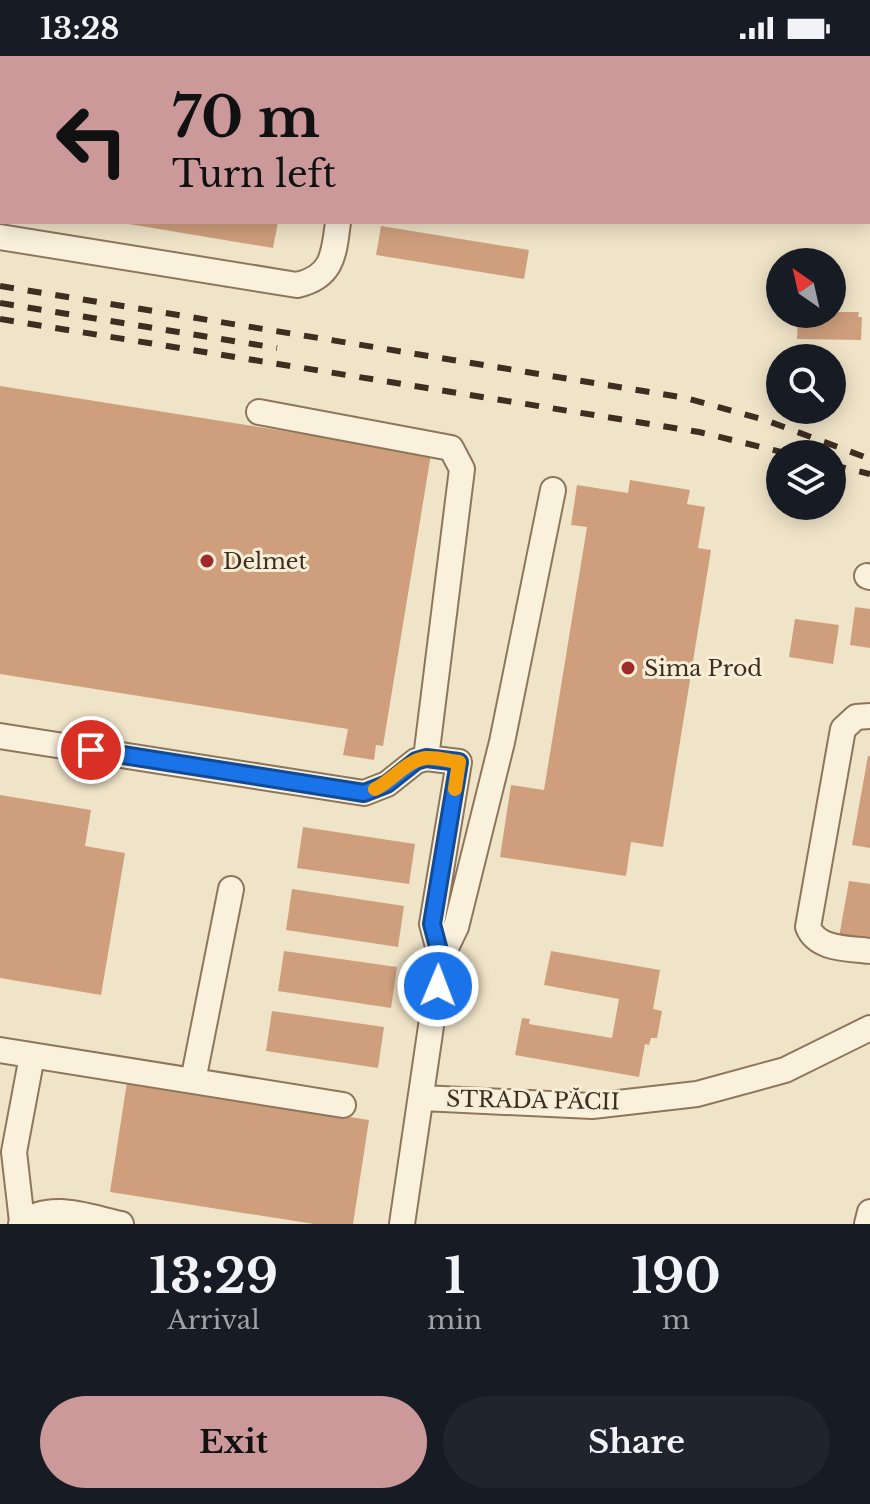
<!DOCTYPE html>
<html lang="en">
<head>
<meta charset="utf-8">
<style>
  body { margin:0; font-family:"Libre Baskerville",serif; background:#20242c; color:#f1f3f6; height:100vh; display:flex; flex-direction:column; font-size:30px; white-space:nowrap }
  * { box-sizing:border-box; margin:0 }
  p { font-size:26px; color:#9ea1a6 }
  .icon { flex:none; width:44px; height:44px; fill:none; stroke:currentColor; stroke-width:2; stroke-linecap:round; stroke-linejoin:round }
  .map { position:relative; height:1168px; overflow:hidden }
  .sheet { display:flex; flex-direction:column; background:#171b24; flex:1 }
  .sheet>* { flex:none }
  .hud { position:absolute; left:0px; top:0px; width:870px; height:168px; box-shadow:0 4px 20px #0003; background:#cc999b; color:#111; overflow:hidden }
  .needle { width:52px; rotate:326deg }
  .tools { position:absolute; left:766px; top:192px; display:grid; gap:16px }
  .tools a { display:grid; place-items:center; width:80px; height:80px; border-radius:50%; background:#171b24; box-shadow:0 4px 20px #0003; font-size:40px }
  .pin { position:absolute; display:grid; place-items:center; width:68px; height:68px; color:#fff; margin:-34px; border:4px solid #fff; border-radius:50%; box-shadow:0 2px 8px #0007 }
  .me { position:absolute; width:88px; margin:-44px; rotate:1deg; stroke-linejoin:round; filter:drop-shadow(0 0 6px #0008) }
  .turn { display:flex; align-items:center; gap:28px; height:168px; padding:0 40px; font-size:36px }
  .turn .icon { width:104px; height:104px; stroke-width:2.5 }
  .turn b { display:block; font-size:56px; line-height:68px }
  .eta { display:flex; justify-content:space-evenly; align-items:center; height:136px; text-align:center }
  .eta b { font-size:48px; font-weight:700; line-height:56px }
  .button { display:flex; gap:16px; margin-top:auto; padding:16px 40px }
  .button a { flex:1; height:92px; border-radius:48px; background:#cc999b; color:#111; font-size:32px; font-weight:700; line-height:92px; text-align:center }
  .button a+a { background:#20242c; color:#f1f3f6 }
  .status { display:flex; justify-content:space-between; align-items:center; height:56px; padding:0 40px; background:#171b24; direction:ltr }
  .status svg { height:22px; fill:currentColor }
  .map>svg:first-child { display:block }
  .farmland { fill:#e6deb5 }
  .building { fill:#cf9f7d }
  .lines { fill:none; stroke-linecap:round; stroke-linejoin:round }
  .minor-casing { stroke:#8d765c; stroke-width:28 }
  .minor { stroke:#faf1dc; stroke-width:24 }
  .rail { stroke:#3d2e20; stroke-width:6; stroke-dasharray:14 14; stroke-linecap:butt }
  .route-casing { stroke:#114b97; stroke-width:20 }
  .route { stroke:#1a73e8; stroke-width:14 }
  .slow { stroke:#f59e0b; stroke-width:14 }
  .poi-dot { fill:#9e2a2b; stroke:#f7eed8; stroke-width:3 }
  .labels { text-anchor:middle; stroke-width:6; stroke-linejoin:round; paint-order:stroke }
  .poi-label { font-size:22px; fill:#3d2e20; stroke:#f7eed8; text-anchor:start }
  .street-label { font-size:22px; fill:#3d2e20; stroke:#f7eed8 }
</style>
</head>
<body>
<div class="status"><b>13:28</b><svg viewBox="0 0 49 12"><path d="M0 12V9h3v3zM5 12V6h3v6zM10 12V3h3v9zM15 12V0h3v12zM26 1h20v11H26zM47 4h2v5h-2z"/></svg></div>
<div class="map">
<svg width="870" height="1168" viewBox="0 0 870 1168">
  <rect width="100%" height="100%" fill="#f0e4c8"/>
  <!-- farmland -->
  <path class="farmland" d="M614 0H870V165L868 2Z"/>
  <!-- building -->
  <path class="building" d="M117 166H278L273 192Z
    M381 170 529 194 524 223 376 199Z
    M832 256H859L858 261H862L861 284 797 283 798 258H832Z
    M0 330 392 392H432L383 690 376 689 374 704 343 699 348 673 0 618Z
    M630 424 690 434 687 448 705 451 698 492 711 494 663 791 631 786 626 820 500 801 511 729 544 734 587 471 571 469 577 429 628 437Z
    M855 551 870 553V592L850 589Z
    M795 563 839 569 833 608 789 601Z
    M868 700H870V792L852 789Z
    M0 739 91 754 85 790 125 797 101 939 0 922Z
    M303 771 415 788 409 828 297 812Z
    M849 825 870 828V886L839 881Z
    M292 833 404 850 398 891 286 874Z
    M284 895 397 911 391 952 278 935Z
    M551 895 660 914 653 953 662 955 657 982H651L649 989 645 988 639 1021 515 999 522 962 530 963 529 968 612 982 619 943 544 929Z
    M272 955 384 971 378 1012 266 995Z
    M127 1026 369 1064 353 1168H314L110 1136Z"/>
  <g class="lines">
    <!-- minor casing -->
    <g class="minor-casing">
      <path id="minor" d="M109 0 121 2
        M0 181 297 229C333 221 334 198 338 166
        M259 356 451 392 462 413 426 702
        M867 520 870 521
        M870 660 856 661 843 673 808 871C817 894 848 892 870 895
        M0 680 364 737 387 728 416 705 426 702 459 706 432 868 441 902 402 1168
        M441 902 456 871 502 686 553 434
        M0 994 343 1049
        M193 1025 231 833
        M422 1042 592 1050 697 1038 785 1014 870 972
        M22 1166 14 1096 32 1000
        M21 1168C50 1145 88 1161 121 1168
        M867 1168 870 1156"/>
    </g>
    <!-- minor -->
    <use href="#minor" class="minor"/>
    <!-- rail -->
    <path class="rail" d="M0 230 686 342 765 364 870 403
      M0 247 277 292
      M0 263 699 376 790 398
      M832 409 870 418"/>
  </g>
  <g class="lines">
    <!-- route casing -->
    <g class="route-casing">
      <path id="route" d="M91 694 364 737 387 728 416 705 426 702 459 706 432 868 441 902 438 930"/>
    </g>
    <!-- route -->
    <use href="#route" class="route"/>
    <!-- slow -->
    <path class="slow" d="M375 733C392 725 407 704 426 702 436 701 449 705 459 706L455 733"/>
  </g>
  <!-- markers -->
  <g class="poi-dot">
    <circle cx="207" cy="505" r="8"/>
    <circle cx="628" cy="612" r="8"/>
  </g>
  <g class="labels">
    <!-- poi labels -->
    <g class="poi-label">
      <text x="223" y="513">Delmet</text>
      <text x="644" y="620">Sima Prod</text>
    </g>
    <!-- street labels -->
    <g class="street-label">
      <text transform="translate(533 1044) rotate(1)" y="8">STRADA PĂCII</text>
    </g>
  </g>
</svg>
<div class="tools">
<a><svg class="needle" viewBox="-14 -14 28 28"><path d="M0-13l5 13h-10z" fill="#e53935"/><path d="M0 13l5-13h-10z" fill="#9ea1a6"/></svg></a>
<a><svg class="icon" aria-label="search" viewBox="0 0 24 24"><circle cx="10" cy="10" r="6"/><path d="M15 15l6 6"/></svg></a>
<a><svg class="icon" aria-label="layers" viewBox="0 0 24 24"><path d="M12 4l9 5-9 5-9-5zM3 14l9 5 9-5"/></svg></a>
</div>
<div class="pin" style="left:91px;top:694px;background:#d93025"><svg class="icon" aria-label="arrive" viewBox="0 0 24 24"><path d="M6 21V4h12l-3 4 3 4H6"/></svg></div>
<svg class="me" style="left:438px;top:930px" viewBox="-20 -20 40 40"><circle r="17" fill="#1a73e8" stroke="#fff" stroke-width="3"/><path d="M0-11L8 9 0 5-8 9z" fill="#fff"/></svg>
<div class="hud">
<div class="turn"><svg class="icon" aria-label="left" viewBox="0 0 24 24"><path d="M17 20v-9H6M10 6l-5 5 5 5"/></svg><div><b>70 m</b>Turn left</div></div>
</div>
</div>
<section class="sheet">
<div class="eta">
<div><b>13:29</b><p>Arrival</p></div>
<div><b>1</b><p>min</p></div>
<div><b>190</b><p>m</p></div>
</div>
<div class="button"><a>Exit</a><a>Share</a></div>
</section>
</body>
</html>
